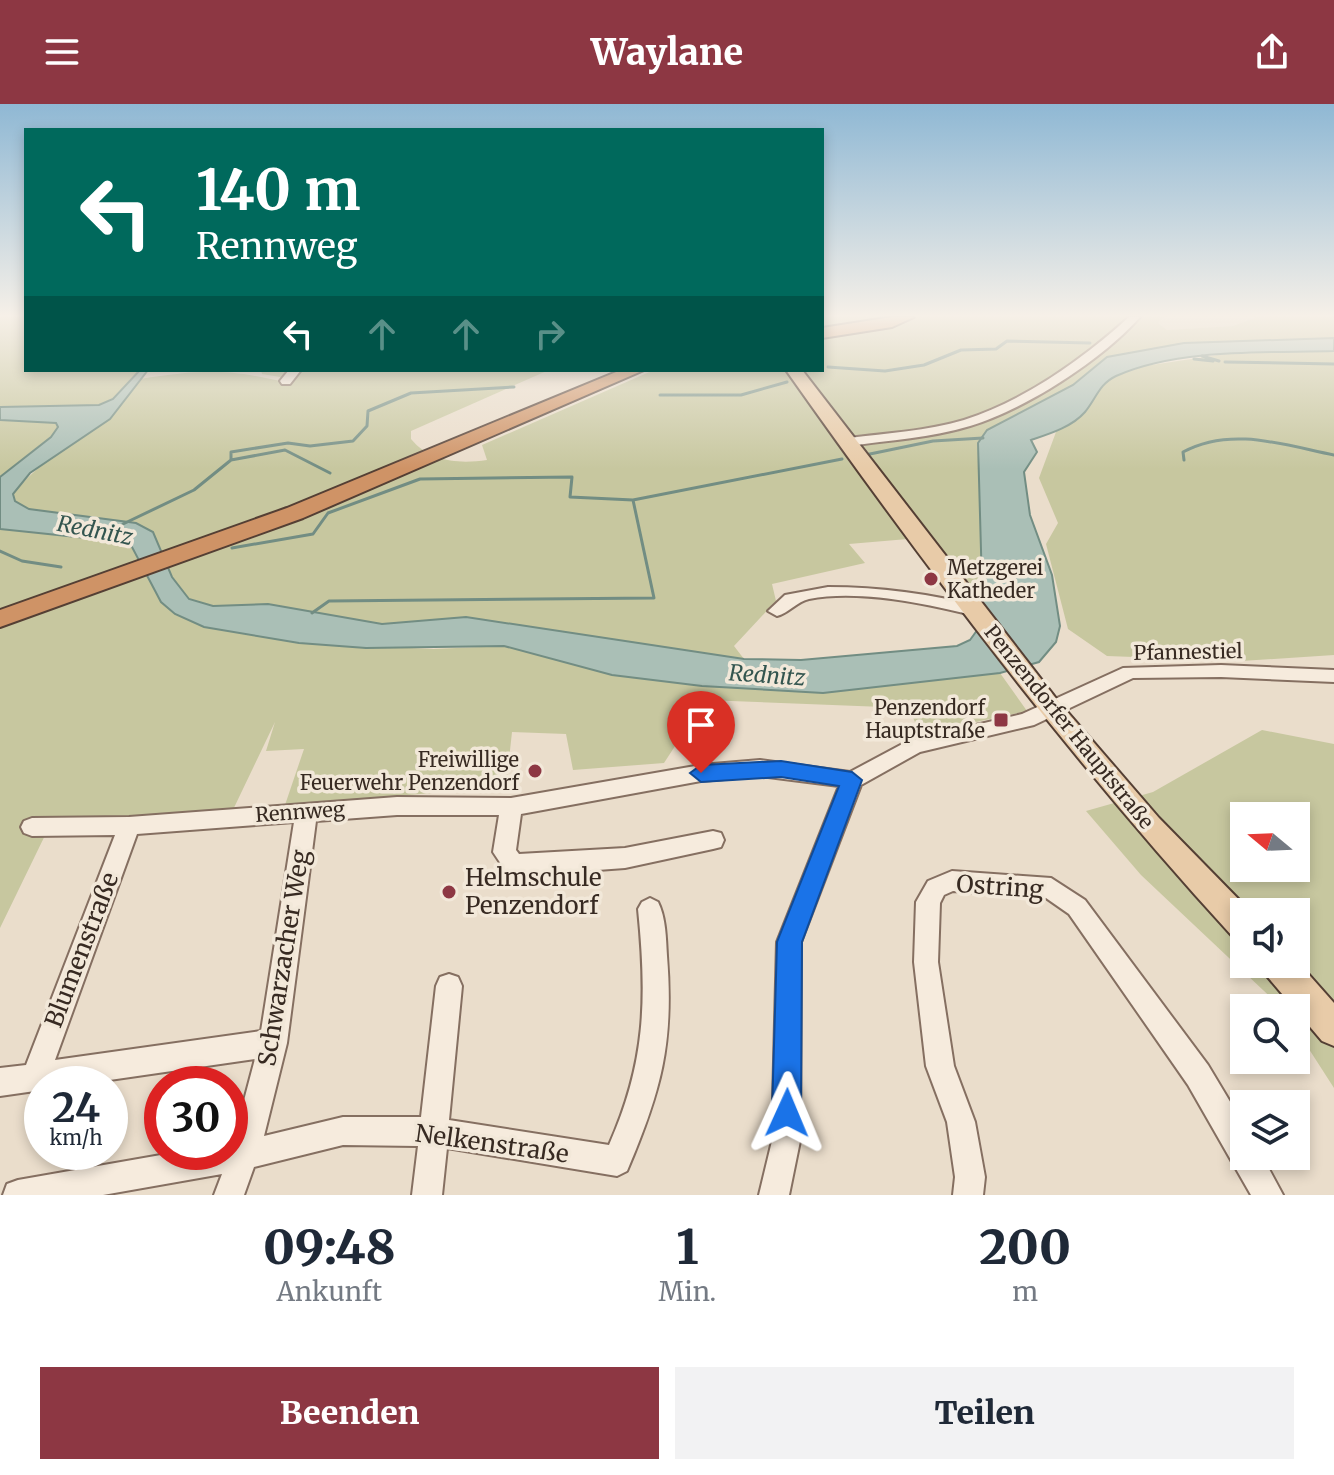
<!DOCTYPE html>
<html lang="de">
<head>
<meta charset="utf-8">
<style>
  body { margin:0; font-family:Merriweather,serif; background:#f2f2f3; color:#1f2937; height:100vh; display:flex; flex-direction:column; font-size:30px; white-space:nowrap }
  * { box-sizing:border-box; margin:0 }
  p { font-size:26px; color:#747a83 }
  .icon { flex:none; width:44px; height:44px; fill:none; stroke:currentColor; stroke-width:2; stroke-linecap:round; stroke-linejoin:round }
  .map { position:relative; height:1091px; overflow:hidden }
  .details { display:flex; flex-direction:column; background:#fff; flex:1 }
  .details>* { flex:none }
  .guide { position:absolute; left:24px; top:24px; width:800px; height:244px; border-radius:0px; box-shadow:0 4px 12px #0003; background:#00695c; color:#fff; overflow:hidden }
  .needle { width:52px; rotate:289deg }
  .fabs { position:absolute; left:1230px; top:698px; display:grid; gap:16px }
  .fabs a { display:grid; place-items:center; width:80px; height:80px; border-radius:0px; background:#fff; box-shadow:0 4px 12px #0003; font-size:40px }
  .speed { position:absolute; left:24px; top:962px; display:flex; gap:16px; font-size:40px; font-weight:700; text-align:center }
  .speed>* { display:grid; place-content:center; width:104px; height:104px; border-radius:50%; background:#fff; box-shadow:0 4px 12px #0003; line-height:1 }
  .speed small { font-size:20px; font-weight:400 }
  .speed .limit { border:12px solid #d22; background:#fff; color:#111 }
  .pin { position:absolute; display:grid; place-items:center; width:68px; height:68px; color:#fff; margin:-82px -34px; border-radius:50% 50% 50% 0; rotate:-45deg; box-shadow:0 0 8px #0007 }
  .pin .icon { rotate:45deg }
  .me { position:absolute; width:88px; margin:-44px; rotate:1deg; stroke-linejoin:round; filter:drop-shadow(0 0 6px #0008) }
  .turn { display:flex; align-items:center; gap:28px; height:168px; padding:0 40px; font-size:36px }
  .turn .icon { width:104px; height:104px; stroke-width:2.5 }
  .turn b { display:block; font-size:56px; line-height:68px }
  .lanes { display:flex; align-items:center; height:76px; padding:0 40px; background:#0003; justify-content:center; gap:40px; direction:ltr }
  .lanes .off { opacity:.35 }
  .eta { display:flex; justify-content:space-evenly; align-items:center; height:136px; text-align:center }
  .eta b { font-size:48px; font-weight:800; line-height:56px }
  .primary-button { display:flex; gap:16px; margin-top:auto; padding:16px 40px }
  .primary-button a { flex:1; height:92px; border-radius:0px; background:#8d3743; color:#fff; font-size:32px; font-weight:800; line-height:92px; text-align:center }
  .primary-button a+a { background:#f2f2f3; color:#1f2937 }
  header { display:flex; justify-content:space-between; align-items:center; height:104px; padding:0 40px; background:#8d3743; color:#fff; font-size:36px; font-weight:800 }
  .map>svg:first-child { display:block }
  .farmland { fill:#dfd4b9 }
  .green { fill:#c7c79f; fill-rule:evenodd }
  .water { fill:#aabfb6; stroke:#728d83; stroke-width:2 }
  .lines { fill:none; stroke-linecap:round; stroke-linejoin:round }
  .stream { stroke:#728d83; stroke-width:3 }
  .minor-casing { stroke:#856f61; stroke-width:4 }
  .major-casing { stroke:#543f34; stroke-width:4 }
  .highway-casing { stroke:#543f34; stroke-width:4 }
  .minor { fill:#f6ebdd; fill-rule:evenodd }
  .major { fill:#e8cba8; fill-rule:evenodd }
  .highway { fill:#cf9366; fill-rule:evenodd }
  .route { fill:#1a73e8; stroke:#114b97; stroke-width:2 }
  .poi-dot { fill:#8d3743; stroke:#f2e8d9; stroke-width:3 }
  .labels { text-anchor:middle; stroke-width:7; stroke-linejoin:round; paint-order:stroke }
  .poi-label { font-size:20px; fill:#372a22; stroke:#f2e8d9; text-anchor:end }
  .street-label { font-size:20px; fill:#372a22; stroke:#f2e8d9 }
  .water-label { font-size:22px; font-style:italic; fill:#33554f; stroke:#f2e8d9 }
  .near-poi-label { font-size:24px; fill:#372a22; stroke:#f2e8d9; text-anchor:start }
  .near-street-label { font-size:24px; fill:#372a22; stroke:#f2e8d9 }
</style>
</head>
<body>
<header><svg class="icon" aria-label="menu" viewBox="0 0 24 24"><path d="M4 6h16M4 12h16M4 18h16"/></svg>Waylane<svg class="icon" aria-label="share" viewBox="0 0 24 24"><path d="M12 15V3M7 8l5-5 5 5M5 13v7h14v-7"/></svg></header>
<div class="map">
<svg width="1334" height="1091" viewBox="0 0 1334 1091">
  <rect width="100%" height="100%" fill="#eaddcb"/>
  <!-- farmland -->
  <path class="farmland" d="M1164 213H1257L1233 222 1167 226 1158 219Z"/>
  <!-- green -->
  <path class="green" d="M0 213H26V266H140L113 295 99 301 0 303Z
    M822 213H1164L1158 219 1167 226 1233 222 1257 213H1334V234L1184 239 1107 253 1073 281 981 333 978 339 985 498 931 433 849 440 865 459 772 480 776 497 734 542 744 555 466 513 382 520 268 500 213 502 189 495 172 473 153 428 136 419 29 405 15 397 13 390C50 345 104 323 140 275 200 266 224 264 284 278L286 274 262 270 261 266H549L411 327V335C430 358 459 360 487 356L482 341 654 266H822Z
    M1334 247V551L1241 557 1107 552 1068 525 1046 440 1058 419 1039 374 1056 328 1084 308 1095 289 1113 273 1145 262 1224 250Z
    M0 316 57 319 58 323 51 333 0 373Z
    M0 425 115 437 132 443 161 498 175 510 204 523 299 539 433 545 504 542 612 571 702 582 823 589 1000 569 1027 607 920 630 909 604 705 596 664 659 573 666 566 630 512 628 506 683 285 701 304 645 266 647 275 618 231 710 52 717 0 824Z
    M1262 626 1334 640V984L1296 925V904H1282L1141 771 1086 707 1153 688ZM1244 712H1296V764H1244ZM1244 808H1296V860H1244Z"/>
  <!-- water -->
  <path class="water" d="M1334 234V247C1267 249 1178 244 1116 272 1099 280 1096 295 1085 308 1072 323 1049 330 1031 336L1037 348 1024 368 1030 411 1052 471 1060 522 1056 538 1039 558 1000 569 823 589 702 582 612 571 504 542 366 544 299 539 204 523 175 510 161 498 132 443 115 437 0 425V373L51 333 58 323 56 319 0 316V303L99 301 113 295 140 266H148L110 315 30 369 13 390 15 397 29 405 136 419 153 428 172 473 189 495 213 502 268 500 382 520 466 513 744 555 801 556 957 542 970 536 983 518 978 339 987 326 1073 281 1107 253 1184 239Z"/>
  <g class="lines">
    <!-- stream -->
    <path class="stream" d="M1202 252 1219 257
      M1194 255 1213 257
      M1225 258 1334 260
      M828 263 885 267 924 261 961 246 996 245 1007 237 1090 239
      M660 291H741L787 278
      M865 351 933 337 983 334
      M231 356 285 346 330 369
      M1184 356 1183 348C1231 322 1284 341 1334 351
      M123 420 194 386 231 356V348L288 339 310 342 353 337 367 322 368 307 411 289 514 283
      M232 444 313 430 328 409 420 375 572 373 570 393 633 396 842 355
      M0 447 22 457 61 463
      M312 509 329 497 654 494 633 396"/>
    <!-- minor casing -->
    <g class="minor-casing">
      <path id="minor" d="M1129 213H1140C1102 256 1026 305 970 322 931 334 890 336 849 342L842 338 849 334C887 329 927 327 964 316 1024 297 1083 255 1129 213Z
        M289 266H301L290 280H282L280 277Z
        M828 483C881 483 932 490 982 503L985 507 976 512C928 500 859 485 809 495 796 498 789 509 777 512L768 507 785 491Z
        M1221 561 1334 566V578L1221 573 1133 574 1034 621 920 648 861 681 801 838 800 1037 789 1091H759L772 1037 777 838 839 682 760 672 701 677 521 710 516 746 519 750 625 744 713 727 721 729 724 736 721 743 713 745 625 764 529 771 505 766 493 748 499 711H397L316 717 287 939 264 1032 343 1013H421L436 882 440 873 449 870 458 873 462 882 449 1016 609 1041C646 958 647 894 638 805L642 798 650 794 658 798C666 814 666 835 667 852 674 940 661 987 627 1067L617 1072 447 1044 442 1091H412L418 1042 343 1041 254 1063 244 1091H214L222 1070 103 1091H3L7 1080 18 1076 178 1048H230V1039L233 1038 255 955 82 980H42V986L0 992V964L26 961 115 731 32 732 24 729 21 723 24 717 32 714 129 713 397 693 511 694 701 661 760 656 850 668 908 637 1022 610 1123 564ZM294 718 261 927 55 956 137 730Z
        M952 767 1051 774 1085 796 1208 961 1244 1021V1052H1262L1283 1091H1251L1188 981 1069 810 1046 794 953 787 944 791 940 799 938 858 954 962 975 1018 985 1073 983 1091H953L955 1073 947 1018 926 962 914 858 916 798 928 777Z"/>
    </g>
    <!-- major casing -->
    <g class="major-casing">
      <path id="major" d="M786 266H802L1058 597 1159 714 1251 808H1244V838L1233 833C1070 655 925 463 786 266Z
        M1296 856 1334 899V942L1322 937 1266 871 1261 860H1296Z"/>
    </g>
    <!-- highway casing -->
    <g class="highway-casing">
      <path id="highway" d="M892 213H914L892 223 822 234V224Z
        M621 266H644L303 414 0 523V506L287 404Z"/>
    </g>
    <!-- minor -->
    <use href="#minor" class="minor"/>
    <!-- major -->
    <use href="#major" class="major"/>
    <!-- highway -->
    <use href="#highway" class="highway"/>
  </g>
  <!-- sky -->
  <linearGradient id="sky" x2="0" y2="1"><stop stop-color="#8fb8d4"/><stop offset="0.58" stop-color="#f6f0e8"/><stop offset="1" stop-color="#f6f0e8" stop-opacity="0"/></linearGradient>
  <rect width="1334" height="365" fill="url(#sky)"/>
  <!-- route -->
  <path class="route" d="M781 657 852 668 862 676 802 838 801 1009 797 1019 787 1023 777 1019 772 1009 777 838 839 682 781 673 701 678 690 669 701 661Z"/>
  <!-- markers -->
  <g class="poi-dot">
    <circle cx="931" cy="475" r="8"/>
    <rect x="993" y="608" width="16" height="16" rx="4"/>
    <circle cx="535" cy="667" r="8"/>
    <circle cx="449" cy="788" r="8"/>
  </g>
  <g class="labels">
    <!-- poi labels -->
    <g class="poi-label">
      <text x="947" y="471" text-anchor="start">Metzgerei<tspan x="947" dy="23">Katheder</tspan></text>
      <text x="985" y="611">Penzendorf<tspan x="985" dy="23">Hauptstraße</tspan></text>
      <text x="519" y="663">Freiwillige<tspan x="519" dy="23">Feuerwehr Penzendorf</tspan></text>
    </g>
    <!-- street labels -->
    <g class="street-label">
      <text transform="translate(1188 548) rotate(-1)" y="7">Pfannestiel</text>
      <text transform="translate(1069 623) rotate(51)" y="7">Penzendorfer Hauptstraße</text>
      <text transform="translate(300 708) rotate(-4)" y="7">Rennweg</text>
    </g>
    <!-- water labels -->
    <g class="water-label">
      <text transform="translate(95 426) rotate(11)" y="8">Rednitz</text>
      <text transform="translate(767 571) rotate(4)" y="8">Rednitz</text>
    </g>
    <!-- near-poi labels -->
    <g class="near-poi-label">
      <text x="465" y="782">Helmschule<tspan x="465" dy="28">Penzendorf</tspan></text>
    </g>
    <!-- near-street labels -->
    <g class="near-street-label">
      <text transform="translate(1000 783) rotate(4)" y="8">Ostring</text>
      <text transform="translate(82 846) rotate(-69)" y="8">Blumenstraße</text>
      <text transform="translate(284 854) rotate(-81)" y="8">Schwarzacher Weg</text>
      <text transform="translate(492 1040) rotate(8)" y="8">Nelkenstraße</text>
    </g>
  </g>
</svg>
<div class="fabs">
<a><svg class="needle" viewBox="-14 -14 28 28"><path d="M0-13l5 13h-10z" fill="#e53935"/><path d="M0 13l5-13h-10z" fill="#747a83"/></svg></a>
<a><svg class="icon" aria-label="sound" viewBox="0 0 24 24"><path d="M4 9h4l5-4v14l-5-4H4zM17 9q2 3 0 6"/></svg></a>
<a><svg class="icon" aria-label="search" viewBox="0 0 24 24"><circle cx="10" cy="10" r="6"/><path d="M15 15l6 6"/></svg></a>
<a><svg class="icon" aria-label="layers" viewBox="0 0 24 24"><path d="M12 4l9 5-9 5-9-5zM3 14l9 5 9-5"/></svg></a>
</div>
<div class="speed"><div>24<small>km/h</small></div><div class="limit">30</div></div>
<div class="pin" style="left:701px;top:669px;background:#d93025"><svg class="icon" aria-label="arrive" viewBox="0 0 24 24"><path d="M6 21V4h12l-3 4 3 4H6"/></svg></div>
<svg class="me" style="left:787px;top:1009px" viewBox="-20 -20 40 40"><path d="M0-17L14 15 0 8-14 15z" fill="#1a73e8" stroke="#fff" stroke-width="4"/></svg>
<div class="guide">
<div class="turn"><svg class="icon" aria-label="left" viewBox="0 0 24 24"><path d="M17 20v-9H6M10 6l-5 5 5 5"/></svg><div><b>140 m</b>Rennweg</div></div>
<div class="lanes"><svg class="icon" aria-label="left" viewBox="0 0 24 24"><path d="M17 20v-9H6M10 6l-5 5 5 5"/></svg><svg class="icon off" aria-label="ahead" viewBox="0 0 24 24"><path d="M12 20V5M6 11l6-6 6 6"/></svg><svg class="icon off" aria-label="ahead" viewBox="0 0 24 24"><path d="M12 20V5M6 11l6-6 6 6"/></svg><svg class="icon off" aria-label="right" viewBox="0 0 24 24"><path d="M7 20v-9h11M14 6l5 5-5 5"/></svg></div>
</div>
</div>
<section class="details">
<div class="eta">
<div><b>09:48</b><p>Ankunft</p></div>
<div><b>1</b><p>Min.</p></div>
<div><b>200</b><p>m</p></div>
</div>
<div class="primary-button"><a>Beenden</a><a>Teilen</a></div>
</section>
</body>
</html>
